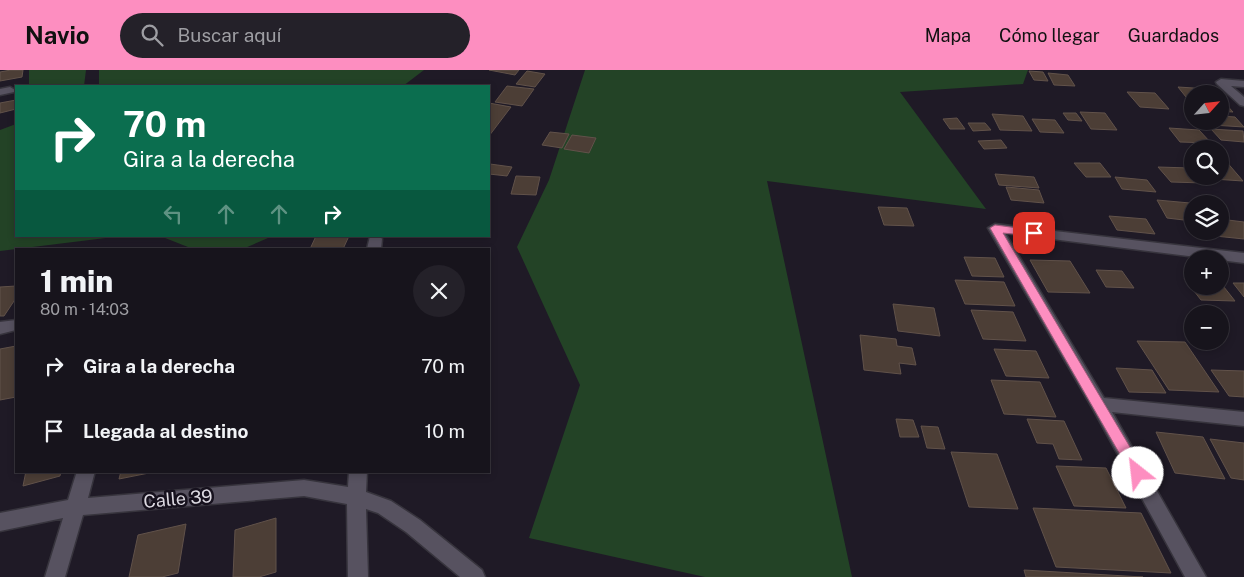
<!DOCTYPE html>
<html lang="es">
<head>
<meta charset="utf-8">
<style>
  body { margin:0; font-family:"Public Sans",sans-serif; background:#242129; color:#f1f3f6; height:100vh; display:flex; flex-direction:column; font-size:19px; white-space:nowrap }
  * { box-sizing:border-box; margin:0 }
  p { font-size:16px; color:#9e9ea3 }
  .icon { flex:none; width:28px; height:28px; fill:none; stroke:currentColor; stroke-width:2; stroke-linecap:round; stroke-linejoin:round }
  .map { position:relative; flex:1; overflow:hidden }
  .drawer { position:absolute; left:15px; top:178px; width:475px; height:225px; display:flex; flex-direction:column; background:#17141c; border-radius:0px; box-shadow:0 2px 8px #0003,0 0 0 1px #36333b }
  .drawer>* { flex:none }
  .banner { position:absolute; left:15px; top:15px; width:475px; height:152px; border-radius:0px; box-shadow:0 2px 8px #0003,0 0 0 1px #36333b; background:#0b6e4f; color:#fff; overflow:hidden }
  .needle { width:32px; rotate:63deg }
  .controls { position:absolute; left:1184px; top:15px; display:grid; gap:10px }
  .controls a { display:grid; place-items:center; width:45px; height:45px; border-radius:50%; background:#17141c; box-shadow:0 2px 8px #0003,0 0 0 1px #36333b; font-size:25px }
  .pin { position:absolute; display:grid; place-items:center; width:42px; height:42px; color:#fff; margin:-21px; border-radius:10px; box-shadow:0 2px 8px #0006 }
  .me { position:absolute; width:55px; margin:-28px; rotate:331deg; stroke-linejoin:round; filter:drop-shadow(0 0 4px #0008) }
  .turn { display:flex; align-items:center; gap:18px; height:105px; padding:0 25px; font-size:22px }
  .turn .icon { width:65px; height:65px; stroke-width:2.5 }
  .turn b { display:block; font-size:35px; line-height:42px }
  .lanes { display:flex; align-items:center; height:48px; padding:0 25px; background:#0003; justify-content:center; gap:25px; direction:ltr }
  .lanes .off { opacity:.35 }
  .round { display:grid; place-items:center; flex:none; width:52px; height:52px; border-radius:26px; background:#242129 }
  .summary { display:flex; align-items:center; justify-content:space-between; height:85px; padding:0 25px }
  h1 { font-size:30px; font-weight:800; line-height:38px }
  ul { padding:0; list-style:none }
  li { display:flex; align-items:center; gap:15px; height:65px; padding:0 25px }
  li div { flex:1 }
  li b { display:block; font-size:19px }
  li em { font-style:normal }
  header { display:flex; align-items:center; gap:30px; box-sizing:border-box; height:70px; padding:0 25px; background:#fd8ec0; color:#111 }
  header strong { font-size:24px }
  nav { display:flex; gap:28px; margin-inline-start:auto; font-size:18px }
  .search { width:350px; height:45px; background:#242129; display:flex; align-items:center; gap:12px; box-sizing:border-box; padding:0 18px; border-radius:28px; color:#9e9ea3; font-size:19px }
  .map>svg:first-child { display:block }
  .green { fill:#234326 }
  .building { fill:#4c3e36; stroke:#61524a }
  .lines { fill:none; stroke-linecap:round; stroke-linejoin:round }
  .street-casing { stroke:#37343d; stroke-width:3 }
  .street { fill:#575260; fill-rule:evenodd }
  .route { fill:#fd8ec0; stroke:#a45c7d }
  .labels { text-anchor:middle; stroke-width:5; stroke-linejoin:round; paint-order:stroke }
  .near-street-label { font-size:18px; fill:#dcd9e1; stroke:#16111d }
</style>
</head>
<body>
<header>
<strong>Navio</strong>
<div class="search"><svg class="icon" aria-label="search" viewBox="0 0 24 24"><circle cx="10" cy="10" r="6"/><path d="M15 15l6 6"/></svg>Buscar aquí</div>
<nav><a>Mapa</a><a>Cómo llegar</a><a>Guardados</a></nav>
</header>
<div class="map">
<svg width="1244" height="507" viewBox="0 0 1244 507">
  <rect width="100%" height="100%" fill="#1f1a26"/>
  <!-- green -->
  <path class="green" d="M29 0H86L84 16H29Z
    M99 0H424L403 16H99Z
    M585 0H1028L1023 14 900 22 986 139 767 111 852 507H705L529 468 580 315 517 177 549 110Z
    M16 54V166H122L0 181V60Z
    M160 166H265L268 168 245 178 188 177Z"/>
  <!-- building -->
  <path class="building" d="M11 0H23L22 7 0 11V2Z
    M489 0H519L515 5Z
    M527 1 545 4 535 17 516 14Z
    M1029 1 1043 2 1048 11 1034 10Z
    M1048 3 1068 5 1075 16 1054 15Z
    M507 16 534 19 522 36 495 32Z
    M1178 17 1209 19 1214 24H1192V27H1186Z
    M1127 22 1155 23 1169 39 1140 37Z
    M16 30V39L0 43V33Z
    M1220 30H1222L1233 42 1220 41Z
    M489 33 511 37 489 66Z
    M1080 42 1105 43 1117 60 1091 59Z
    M1063 43H1076L1082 51 1068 50Z
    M992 44 1023 46 1032 61 1000 60Z
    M1220 46 1235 47 1244 57 1212 55 1208 51H1220Z
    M957 48 965 59H950L943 49Z
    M1032 49 1055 50 1064 63 1040 62Z
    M968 53H985L991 60 973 61Z
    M1169 58 1199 60 1211 73 1180 72Z
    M1211 59 1243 61 1244 72 1221 70Z
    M550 62 569 64 562 78 542 75Z
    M572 65 596 68 589 83 564 79Z
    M1001 70 1007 78 984 79 978 71Z
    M1220 90H1225L1243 111 1213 109 1211 106H1220Z
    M1074 93H1100L1111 107H1086Z
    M490 94 512 97 507 106 489 104Z
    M1158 97 1190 98 1192 106H1198L1204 113 1171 112Z
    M995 104 1034 107 1039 118 999 115Z
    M516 106 540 107 536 125 511 124Z
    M1115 107 1147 110 1156 122 1122 119Z
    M1006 117 1039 120 1044 133 1011 130Z
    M1157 130 1190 133 1192 137V151L1167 148Z
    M878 137 907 138 914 156 884 155Z
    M1109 146 1146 149 1155 164 1117 160Z
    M1220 149 1244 152V169L1215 166 1213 161H1220Z
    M316 166H349L343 179H310Z
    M964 187 995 188 1004 207 972 206Z
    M1030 190 1070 191 1090 223 1048 222Z
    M1096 200 1122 201 1134 218 1106 217Z
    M1184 208H1192V216H1220V212L1235 231 1201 230Z
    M955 210 1004 212 1015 236 965 234Z
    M1233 213H1244V227Z
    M16 216V228L4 246H0V217Z
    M893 234 934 238 940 266 898 261Z
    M971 240 1013 242 1026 271 983 269Z
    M860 265 896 269 897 276 912 278 916 295 899 293 901 304 864 300Z
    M1137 271 1185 272 1219 322 1169 320Z
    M16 276V327L0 330V279Z
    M994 279 1036 281 1049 308 1006 306Z
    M1116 298 1152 300 1166 323 1129 322Z
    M1211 300 1244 301V327L1229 326Z
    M991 310 1040 312 1056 347 1004 344Z
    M896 349 913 350 919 367H900Z
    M1027 349 1064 351 1082 390 1059 389 1053 374 1037 373Z
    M921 356 938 357 945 379 927 378Z
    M1156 362 1203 367 1225 409 1175 403Z
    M1210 369 1244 373V410L1231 408Z
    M951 382 997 384 1018 439 969 437Z
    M1056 396 1106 398 1126 438 1074 436Z
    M26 401H61L60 406 23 416Z
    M121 401H159L119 409Z
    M1033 438 1141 443 1171 503 1056 497Z
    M276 448V502L259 507H233L235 460Z
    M186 454 178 503 162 507H129L138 465Z
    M1024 500 1143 507H1026Z"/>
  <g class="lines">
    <!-- street casing -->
    <g class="street-casing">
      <path id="street" d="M1221 9 1244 11V17L1231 16 1244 27V36L1240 35 1217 14 1216 12Z
        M10 17 15 20 14 22 0 25V19Z
        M995 154 1244 183V193L1005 163 1104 328 1244 342V356L1112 342 1206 507H1185L1093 339 988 158Z
        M370 166H380L382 169 381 179H367Z
        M16 250V260L0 264V252Z
        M77 401H95L88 428 304 410 348 417 349 401H367L366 422 391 431 420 450 482 500 485 507H460L406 462 378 443 366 439 368 507H348L347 434 304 426 83 445 65 507H45L63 448 0 461V443L68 430Z"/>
    </g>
    <!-- street -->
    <use href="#street" class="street"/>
  </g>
  <!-- route -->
  <path class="route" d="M995 155 1034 160 1039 163 1034 166 1003 163 1143 399 1145 403 1143 407 1138 409 1133 407 990 158Z"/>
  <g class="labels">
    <!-- near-street labels -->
    <g class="near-street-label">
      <text transform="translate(178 429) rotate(-5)" y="6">Calle 39</text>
    </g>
  </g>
</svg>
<div class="controls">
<a><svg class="needle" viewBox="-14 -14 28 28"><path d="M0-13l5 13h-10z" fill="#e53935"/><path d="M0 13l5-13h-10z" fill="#9e9ea3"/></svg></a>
<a><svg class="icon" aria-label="search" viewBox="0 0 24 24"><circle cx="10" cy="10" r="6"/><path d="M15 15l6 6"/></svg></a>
<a><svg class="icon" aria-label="layers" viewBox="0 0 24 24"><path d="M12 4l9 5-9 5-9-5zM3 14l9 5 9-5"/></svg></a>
<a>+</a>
<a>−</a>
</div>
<div class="pin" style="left:1034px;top:163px;background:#d93025"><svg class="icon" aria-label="arrive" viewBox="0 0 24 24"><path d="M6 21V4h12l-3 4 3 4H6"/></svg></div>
<svg class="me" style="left:1138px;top:403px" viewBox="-20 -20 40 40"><circle r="19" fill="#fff"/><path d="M0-13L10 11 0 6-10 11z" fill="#fd8ec0"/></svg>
<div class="banner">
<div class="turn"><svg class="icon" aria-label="right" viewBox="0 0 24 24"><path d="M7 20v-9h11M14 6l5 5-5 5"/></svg><div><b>70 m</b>Gira a la derecha</div></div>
<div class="lanes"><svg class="icon off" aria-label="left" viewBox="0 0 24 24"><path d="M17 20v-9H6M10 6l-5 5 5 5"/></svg><svg class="icon off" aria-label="ahead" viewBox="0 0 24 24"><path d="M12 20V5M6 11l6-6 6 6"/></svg><svg class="icon off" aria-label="ahead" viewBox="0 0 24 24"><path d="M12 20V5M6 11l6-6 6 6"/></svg><svg class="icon" aria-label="right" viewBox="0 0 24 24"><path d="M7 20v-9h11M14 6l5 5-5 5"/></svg></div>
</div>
<section class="drawer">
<div class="summary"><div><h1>1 min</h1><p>80 m · 14:03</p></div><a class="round"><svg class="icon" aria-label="close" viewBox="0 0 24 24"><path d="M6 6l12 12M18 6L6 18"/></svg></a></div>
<ul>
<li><svg class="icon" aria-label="right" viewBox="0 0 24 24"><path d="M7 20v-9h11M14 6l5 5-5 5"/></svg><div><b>Gira a la derecha</b></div><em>70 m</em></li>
<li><svg class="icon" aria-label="arrive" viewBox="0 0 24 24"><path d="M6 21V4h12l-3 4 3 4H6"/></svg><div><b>Llegada al destino</b></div><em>10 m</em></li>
</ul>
</section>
</div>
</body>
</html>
